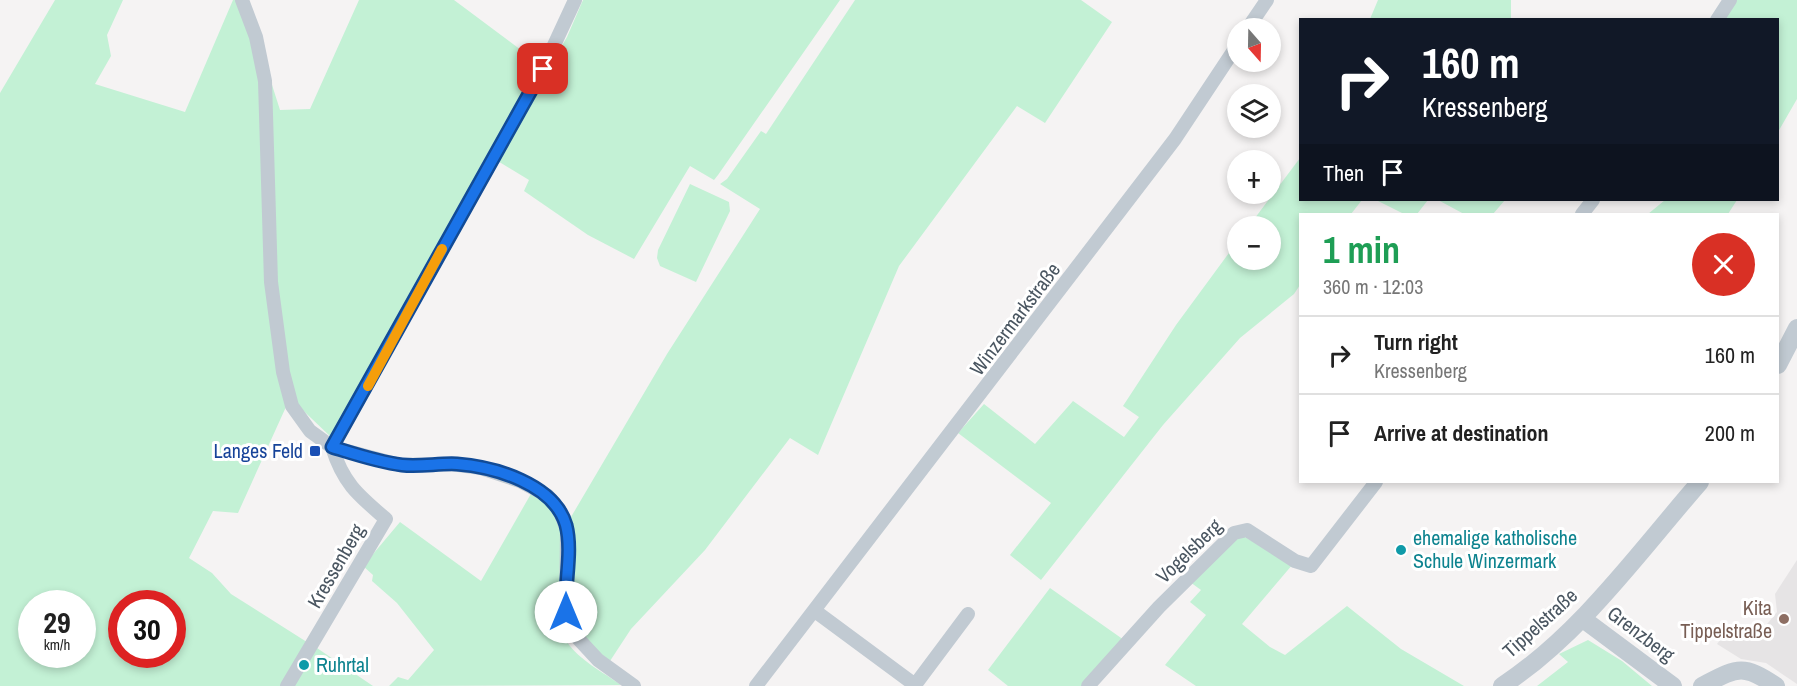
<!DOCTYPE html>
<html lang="en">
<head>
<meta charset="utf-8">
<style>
  body { margin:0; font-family:"Archivo Narrow",sans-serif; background:#f6f6f6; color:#222; height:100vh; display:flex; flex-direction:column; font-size:22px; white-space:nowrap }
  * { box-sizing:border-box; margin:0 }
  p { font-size:20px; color:#767676 }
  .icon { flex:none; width:33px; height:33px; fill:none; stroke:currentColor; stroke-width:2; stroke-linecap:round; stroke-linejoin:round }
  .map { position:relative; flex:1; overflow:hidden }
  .side { position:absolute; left:1299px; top:213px; width:480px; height:270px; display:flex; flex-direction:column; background:#fff; border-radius:0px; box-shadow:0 3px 9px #0003 }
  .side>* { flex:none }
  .hud { position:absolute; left:1299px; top:18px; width:480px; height:183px; border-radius:0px; box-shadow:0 3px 9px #0003; background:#111827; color:#fff; overflow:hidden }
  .needle { width:39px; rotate:160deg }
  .controls { position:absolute; left:1227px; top:18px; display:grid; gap:12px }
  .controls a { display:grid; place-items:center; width:54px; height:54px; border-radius:50%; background:#fff; box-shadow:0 3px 9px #0003; font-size:30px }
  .speed { position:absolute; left:18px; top:590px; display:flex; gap:12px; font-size:30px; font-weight:700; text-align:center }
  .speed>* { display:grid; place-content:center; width:78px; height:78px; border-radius:50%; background:#fff; box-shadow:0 3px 9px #0003; line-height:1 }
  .speed small { font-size:15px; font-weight:400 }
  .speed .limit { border:9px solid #d22; background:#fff; color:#111 }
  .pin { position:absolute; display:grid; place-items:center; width:51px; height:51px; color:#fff; margin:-26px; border-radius:12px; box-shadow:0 3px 9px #0006 }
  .me { position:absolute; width:66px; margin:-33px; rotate:0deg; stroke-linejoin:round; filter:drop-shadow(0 0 4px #0008) }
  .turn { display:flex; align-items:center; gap:21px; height:126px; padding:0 24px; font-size:27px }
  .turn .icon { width:78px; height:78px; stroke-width:2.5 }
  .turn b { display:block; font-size:42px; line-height:51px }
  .then { display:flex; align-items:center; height:57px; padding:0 24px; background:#0003; gap:12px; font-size:22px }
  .round { display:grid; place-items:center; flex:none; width:63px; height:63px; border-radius:32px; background:#f6f6f6 }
  .overview { display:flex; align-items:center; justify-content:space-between; height:102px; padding:0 24px }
  h1 { font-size:36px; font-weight:700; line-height:45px; color:#1e9e55 }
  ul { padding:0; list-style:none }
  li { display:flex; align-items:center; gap:18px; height:78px; padding:0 24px; border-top:2px solid #e0e0e0 }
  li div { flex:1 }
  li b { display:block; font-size:22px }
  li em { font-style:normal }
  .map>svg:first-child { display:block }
  .education { fill:#e6e4e5 }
  .green { fill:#c3f1d5; fill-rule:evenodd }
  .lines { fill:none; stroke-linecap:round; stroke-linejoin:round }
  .minor { stroke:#c1cad2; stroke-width:14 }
  .tertiary { stroke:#c1cad2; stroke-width:18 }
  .route-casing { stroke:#114b97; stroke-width:15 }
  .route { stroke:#1a73e8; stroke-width:10 }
  .slow { stroke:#f59e0b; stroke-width:10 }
  .transit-dot { fill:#1a4fb4; stroke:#fff; stroke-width:2 }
  .culture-dot { fill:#0f9aa8; stroke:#fff; stroke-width:2 }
  .education-dot { fill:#8d6e63; stroke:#fff; stroke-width:2 }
  .labels { text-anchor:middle; stroke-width:6; stroke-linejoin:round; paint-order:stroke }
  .street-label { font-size:20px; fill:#4a5661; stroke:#fff }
  .transit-label { font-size:20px; fill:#164399; stroke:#fff; text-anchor:end }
  .culture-label { font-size:20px; fill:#0d838f; stroke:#fff; text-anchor:start }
  .education-label { font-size:20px; fill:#785e54; stroke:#fff; text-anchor:end }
</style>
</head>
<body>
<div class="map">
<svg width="1797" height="686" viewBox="0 0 1797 686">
  <rect width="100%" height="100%" fill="#f5f3f3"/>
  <!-- education -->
  <path class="education" d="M1797 560V684L1766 663 1741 659 1717 644 1731 625 1753 641 1777 612 1775 594Z"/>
  <!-- green -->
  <path class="green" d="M55 0H123L107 35 111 56 95 84 185 112 233 0H245L280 110 310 109 359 0H454L541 65 418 279 372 372 332 438 290 398 238 513 213 511 189 558 212 573 231 594 310 644 284 686H0V93ZM32 603H82V654H32ZM122 603H172V654H122Z
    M583 0H840L718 175 714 180 690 166 634 259 588 235 524 191 529 180 496 160 567 37Z
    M855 0H1081L1112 22 1045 123 1017 106 899 266 818 455 790 438 705 550 631 629 610 661 592 647 575 623 572 608 575 551 571 517 667 354 760 209 720 184 727 179 761 131 766 134Z
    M1378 0H1511V19H1370Z
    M1729 0H1797V99L1778 132V20H1717Z
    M1300 158V200H1362L1351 214H1300V285L1294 294 1240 338 1163 425 1041 580 1010 555 1051 503 958 433 984 404 1035 444 1073 401 1124 437 1139 417 1123 406 1176 325 1237 242 1238 260H1270V226H1249Z
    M690 184 729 202 730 211 696 282 660 266 657 258 658 250Z
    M1376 200H1428L1417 214H1404Z
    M1438 200H1505L1493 214H1464Z
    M1665 200H1737L1728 214H1648Z
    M532 492C538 496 545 501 550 506 581 543 543 605 567 642 579 660 603 672 621 685L389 686 398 677 408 680 434 650 397 603 372 581 373 575 363 566 400 522 481 581Z
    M1243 536 1293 564 1242 624 1270 647 1285 655 1347 606 1401 649 1464 686H1196L1165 665 1206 615 1190 602 1201 590 1190 582 1232 540Z
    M1050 588 1124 640 1082 686H1008L988 670Z
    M1588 640 1622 661 1652 686H1537L1568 662 1559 654Z
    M314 646 373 686H291Z"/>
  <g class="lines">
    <!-- minor -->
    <path class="minor" d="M242 0 256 37 265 81 271 282 283 372 292 406 310 431 332 447 400 465 451 464 481 468 520 481 548 496 559 509 567 530 566 612 572 632 598 660 634 686
      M1717 20 1730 0
      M1248 28 1267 0
      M1582 214 1593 200
      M815 611 915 685 968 614
      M287 686 386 519C358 495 343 483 332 447L543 69 575 0
      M756 686 1175 139 1238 44
      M1088 686 1159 607 1234 533 1247 530 1295 561 1311 566 1376 482"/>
    <!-- tertiary -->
    <path class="tertiary" d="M1778 365 1797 328
      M1583 619 1673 686
      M1502 686C1581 634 1638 553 1700 482
      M1702 686C1737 668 1742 663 1776 686"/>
  </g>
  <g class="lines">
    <!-- route casing -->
    <g class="route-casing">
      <path id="route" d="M543 69 332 447C355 454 378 462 402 465 421 467 439 463 457 464 495 467 554 484 566 525 573 552 564 584 566 612"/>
    </g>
    <!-- route -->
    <use href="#route" class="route"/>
    <!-- slow -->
    <path class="slow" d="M368 386 442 249"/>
  </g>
  <!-- markers -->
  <rect class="transit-dot" x="309" y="445" width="12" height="12" rx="3"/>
  <g class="culture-dot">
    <circle cx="1401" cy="550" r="6"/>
    <circle cx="304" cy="665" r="6"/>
  </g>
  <circle class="education-dot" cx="1784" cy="619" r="6"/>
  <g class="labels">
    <!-- street labels -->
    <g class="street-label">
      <text transform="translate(1015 319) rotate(-53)" y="7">Winzermarkstraße</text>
      <text transform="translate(1189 551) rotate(-44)" y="7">Vogelsberg</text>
      <text transform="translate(336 566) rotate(-60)" y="7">Kressenberg</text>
      <text transform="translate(1540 623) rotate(-42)" y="7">Tippelstraße</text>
      <text transform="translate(1641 634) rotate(37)" y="7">Grenzberg</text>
    </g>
    <!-- transit labels -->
    <g class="transit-label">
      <text x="303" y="458">Langes Feld</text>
    </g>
    <!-- culture labels -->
    <g class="culture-label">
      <text x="1413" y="545">ehemalige katholische<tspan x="1413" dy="23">Schule Winzermark</tspan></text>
      <text x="316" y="672">Ruhrtal</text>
    </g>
    <!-- education labels -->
    <g class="education-label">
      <text x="1772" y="615">Kita<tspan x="1772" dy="23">Tippelstraße</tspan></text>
    </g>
  </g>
</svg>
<div class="controls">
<a><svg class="needle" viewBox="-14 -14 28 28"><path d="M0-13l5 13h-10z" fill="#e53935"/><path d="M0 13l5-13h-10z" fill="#767676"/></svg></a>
<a><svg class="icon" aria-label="layers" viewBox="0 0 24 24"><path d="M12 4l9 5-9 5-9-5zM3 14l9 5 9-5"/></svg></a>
<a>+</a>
<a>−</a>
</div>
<div class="speed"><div>29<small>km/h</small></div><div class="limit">30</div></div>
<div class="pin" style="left:543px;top:69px;background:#d93025"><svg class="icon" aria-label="arrive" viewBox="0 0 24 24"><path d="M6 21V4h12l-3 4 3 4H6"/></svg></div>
<svg class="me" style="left:566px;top:612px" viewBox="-20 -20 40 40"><circle r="19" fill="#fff"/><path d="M0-13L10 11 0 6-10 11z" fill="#1a73e8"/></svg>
<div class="hud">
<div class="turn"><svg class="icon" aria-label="right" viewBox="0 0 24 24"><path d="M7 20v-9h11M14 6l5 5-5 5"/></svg><div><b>160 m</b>Kressenberg</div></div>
<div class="then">Then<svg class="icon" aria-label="arrive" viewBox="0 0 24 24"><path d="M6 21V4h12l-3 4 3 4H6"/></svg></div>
</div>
<section class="side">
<div class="overview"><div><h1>1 min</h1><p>360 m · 12:03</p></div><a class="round" style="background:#d93025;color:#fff"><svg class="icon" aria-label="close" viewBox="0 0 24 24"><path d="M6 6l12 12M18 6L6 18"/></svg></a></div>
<ul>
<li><svg class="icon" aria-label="right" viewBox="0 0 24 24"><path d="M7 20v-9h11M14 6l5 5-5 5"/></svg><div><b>Turn right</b><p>Kressenberg</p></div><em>160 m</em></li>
<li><svg class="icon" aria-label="arrive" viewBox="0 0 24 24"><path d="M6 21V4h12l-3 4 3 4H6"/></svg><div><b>Arrive at destination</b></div><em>200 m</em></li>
</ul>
</section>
</div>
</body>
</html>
